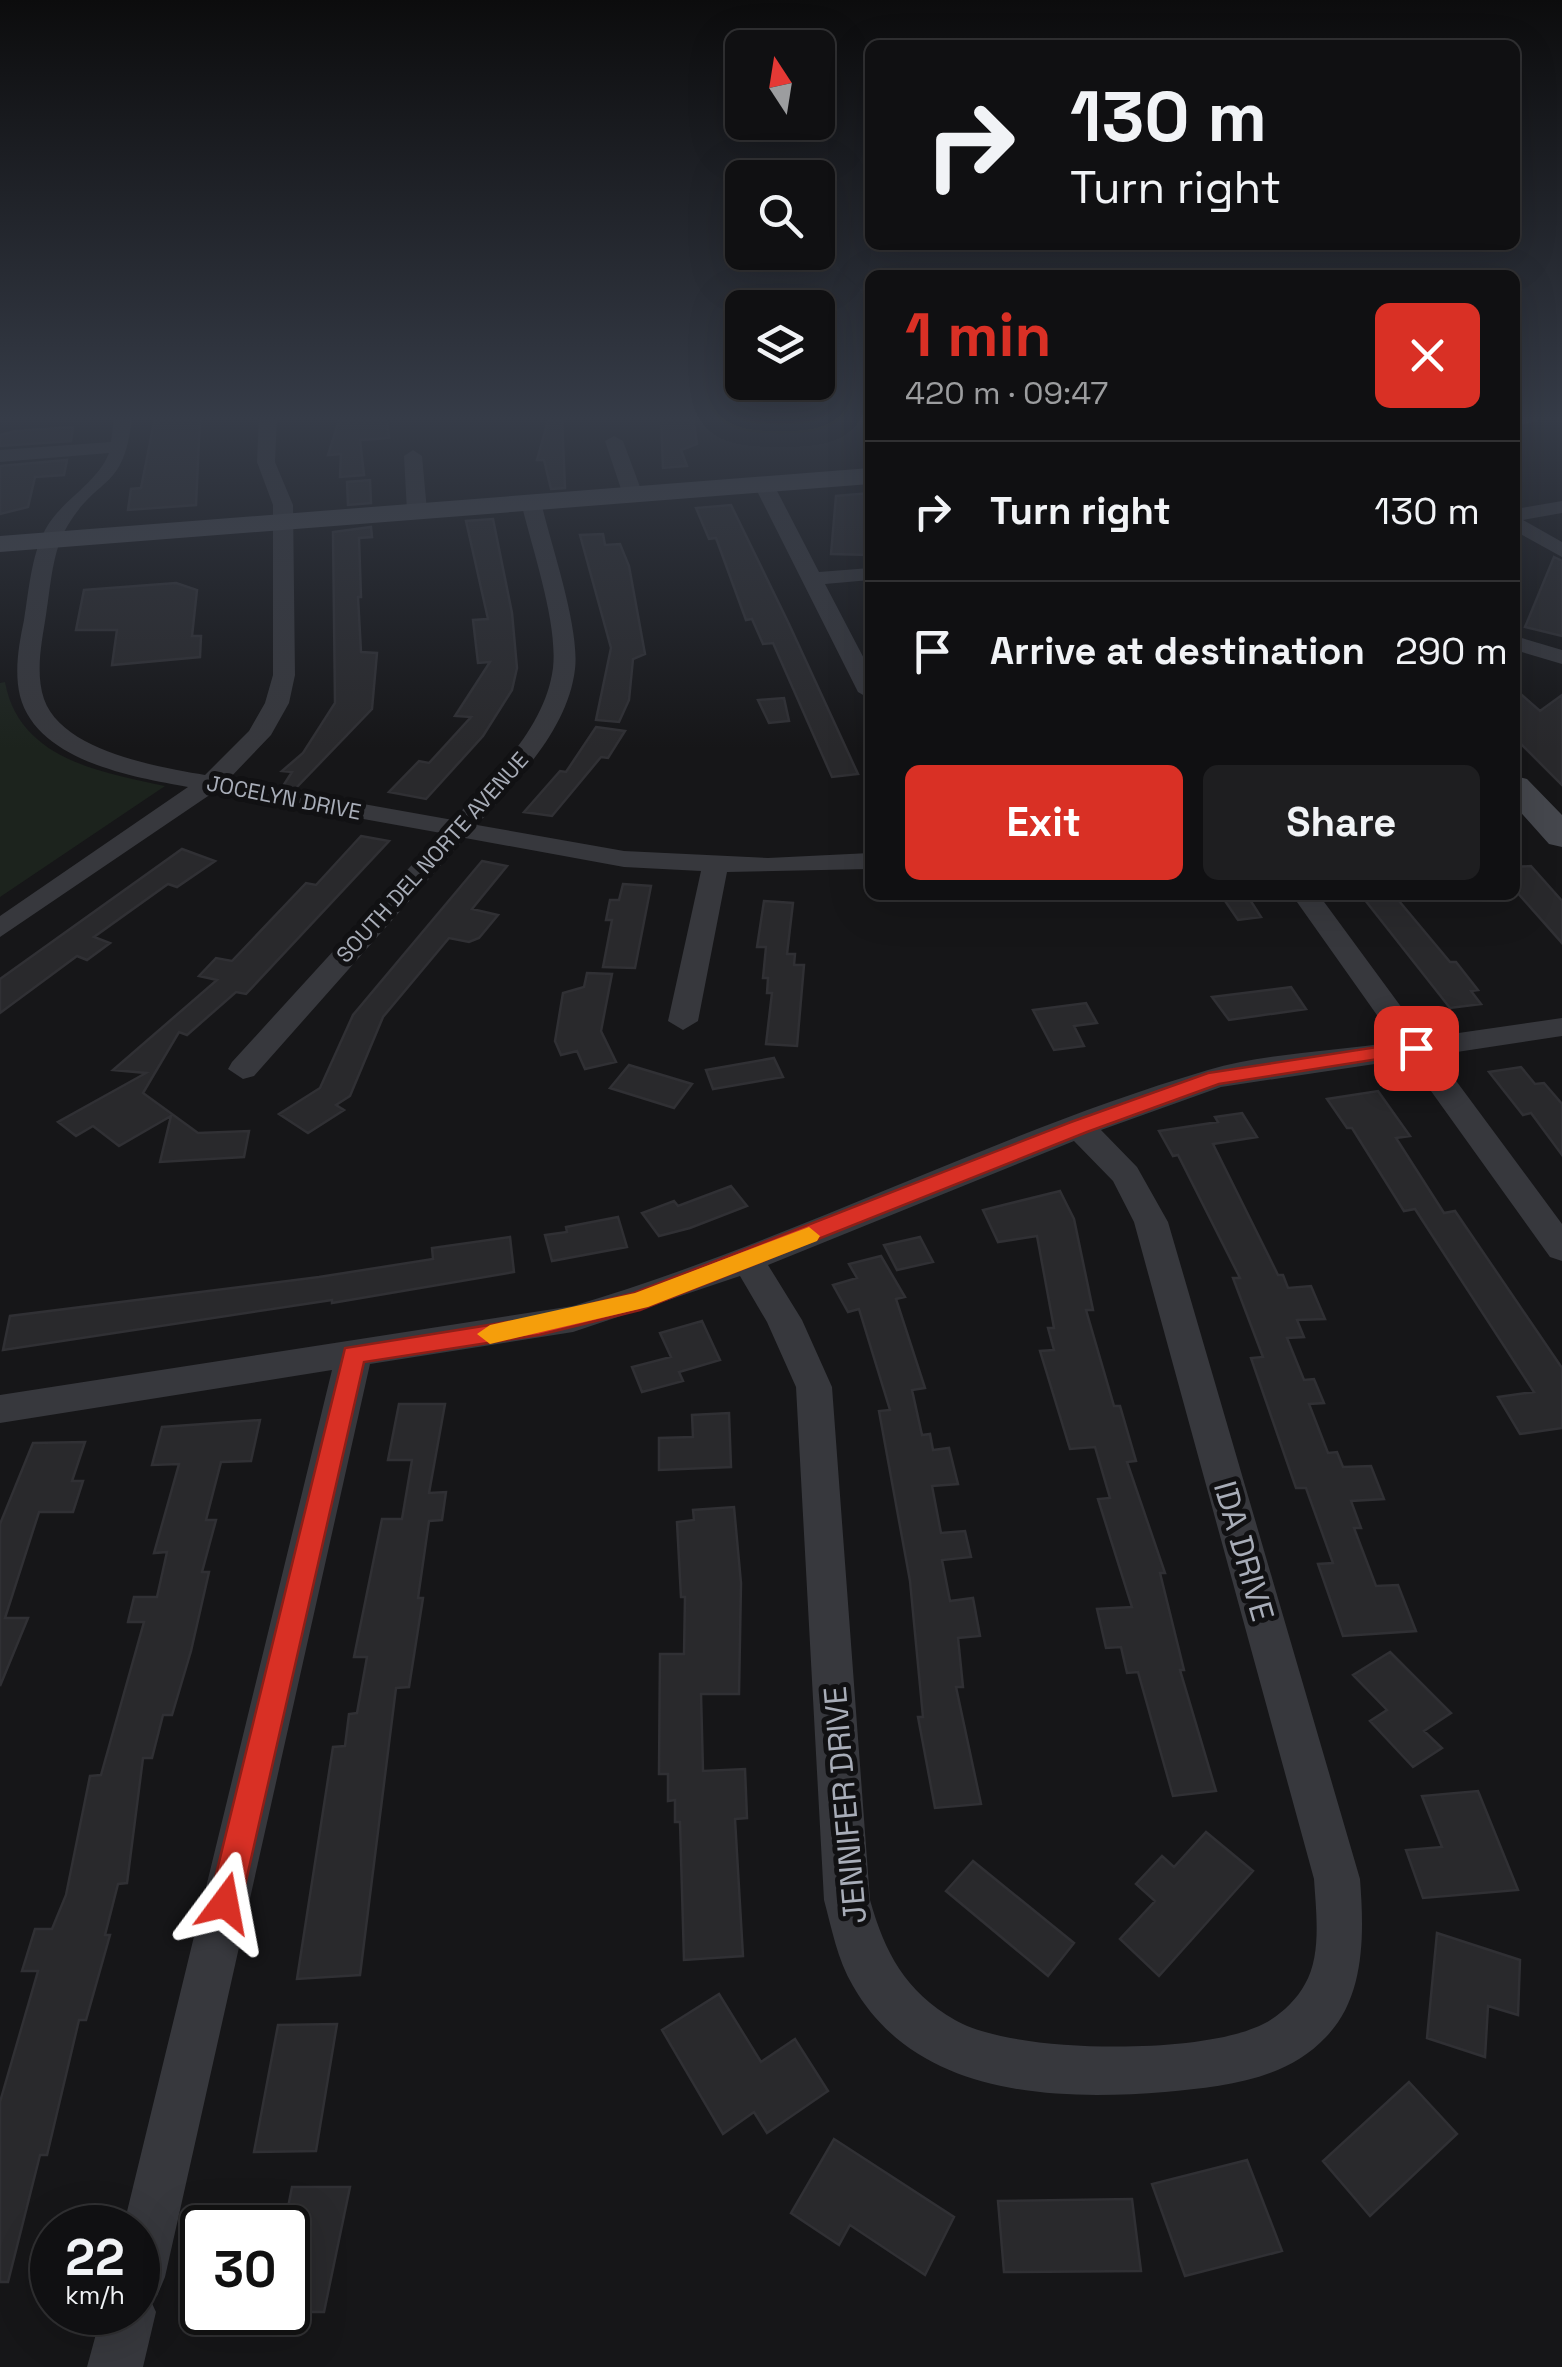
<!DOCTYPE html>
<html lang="en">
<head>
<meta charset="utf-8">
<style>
  body { margin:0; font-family:"Space Grotesk",sans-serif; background:#1e1e20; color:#f1f3f6; height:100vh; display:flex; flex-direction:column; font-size:38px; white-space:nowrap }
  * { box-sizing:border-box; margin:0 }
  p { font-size:32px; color:#9c9d9f }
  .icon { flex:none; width:55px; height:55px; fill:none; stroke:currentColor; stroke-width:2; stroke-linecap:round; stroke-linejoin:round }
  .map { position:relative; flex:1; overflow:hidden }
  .sheet { position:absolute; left:865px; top:270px; width:655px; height:630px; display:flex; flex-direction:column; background:#101012; border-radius:15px; box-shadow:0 10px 40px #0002,0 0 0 2px #303032 }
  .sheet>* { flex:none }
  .banner { position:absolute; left:865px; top:40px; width:655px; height:210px; border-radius:15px; box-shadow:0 10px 40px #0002,0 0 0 2px #303032; background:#101012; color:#f1f3f6; overflow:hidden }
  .needle { width:65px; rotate:348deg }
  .controls { position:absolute; left:725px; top:30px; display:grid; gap:20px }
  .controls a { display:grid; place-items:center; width:110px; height:110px; border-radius:15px; background:#101012; box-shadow:0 10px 40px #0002,0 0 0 2px #303032; font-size:50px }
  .speed { position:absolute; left:30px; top:2205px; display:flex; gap:20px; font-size:50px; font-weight:700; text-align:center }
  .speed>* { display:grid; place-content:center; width:130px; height:130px; border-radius:50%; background:#101012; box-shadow:0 10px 40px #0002,0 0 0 2px #303032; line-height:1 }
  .speed small { font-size:25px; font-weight:400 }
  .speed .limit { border:5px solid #111; border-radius:15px; background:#fff; color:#111 }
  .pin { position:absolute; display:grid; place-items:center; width:85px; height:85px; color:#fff; margin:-42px; border-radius:20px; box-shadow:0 5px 15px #0006 }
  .me { position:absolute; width:110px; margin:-55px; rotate:13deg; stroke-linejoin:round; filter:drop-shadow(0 0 8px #0008) }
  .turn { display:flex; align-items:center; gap:35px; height:210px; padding:0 40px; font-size:45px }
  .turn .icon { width:130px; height:130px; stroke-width:2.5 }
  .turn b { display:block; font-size:70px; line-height:85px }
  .round { display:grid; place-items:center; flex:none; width:105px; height:105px; border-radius:15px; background:#1e1e20 }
  .overview { display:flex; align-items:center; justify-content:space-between; height:170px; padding:0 40px }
  h1 { font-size:60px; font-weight:600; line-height:75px; color:#d93025 }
  .action { display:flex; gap:20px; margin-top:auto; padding:20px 40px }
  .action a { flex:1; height:115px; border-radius:15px; background:#d93025; color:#fff; font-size:40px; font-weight:600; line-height:115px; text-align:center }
  .action a+a { background:#1e1e20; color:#f1f3f6 }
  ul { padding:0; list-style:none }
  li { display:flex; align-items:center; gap:30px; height:140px; padding:0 40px; border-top:2px solid #303032 }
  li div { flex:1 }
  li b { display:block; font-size:38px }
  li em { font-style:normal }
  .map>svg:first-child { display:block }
  .green { fill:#1c231d }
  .building { fill:#29292c; stroke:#303034; stroke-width:2.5 }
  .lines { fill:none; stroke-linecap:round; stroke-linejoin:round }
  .street { fill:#37383d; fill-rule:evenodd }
  .secondary { fill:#45474d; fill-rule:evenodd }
  .route { fill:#d93025; stroke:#8d1f18; stroke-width:2.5 }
  .slow { fill:#f59e0b }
  .labels { text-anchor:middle; stroke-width:10; stroke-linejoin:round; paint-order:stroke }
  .far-street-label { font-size:22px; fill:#a8adb8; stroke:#111113 }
  .near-street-label { font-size:32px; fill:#a8adb8; stroke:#111113 }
</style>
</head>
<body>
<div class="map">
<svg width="1562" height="2367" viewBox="0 0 1562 2367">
  <rect width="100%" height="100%" fill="#161618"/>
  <!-- green -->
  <path class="green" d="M5 682C19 759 100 772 165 786L0 897V683Z"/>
  <!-- building -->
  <path class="building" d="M155 417H200L196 505 128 510 131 489 141 488Z
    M340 417H387L389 438 360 440 364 475 340 477 341 454 328 455Z
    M549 417H562L565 488 551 489 544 460H537Z
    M661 417H693L697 444 681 450 687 466 663 468Z
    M73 427 71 441 0 446V435L15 431Z
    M67 460 64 475 35 477 28 507 0 514V466Z
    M370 480 371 503 348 505 347 482Z
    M870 493V555L831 554 836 496Z
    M731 505 789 624 858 774 832 777 773 643 763 644 752 619 746 620 716 538 709 539 696 508Z
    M493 519 512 613 517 668 512 690 483 736 426 799 389 792 419 761 429 763 471 717 455 716 490 662 478 663 473 620 488 619 466 521Z
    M371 527 372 537 359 538 361 597H358L361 652 377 653 372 709 296 788 283 786 292 772 282 771 303 753 335 703 333 532Z
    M603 534 605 545 620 544 629 566 645 654 633 659 629 700 619 722 596 720 611 648 580 535Z
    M1554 557 1562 561V636L1525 627Z
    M176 583 197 590 192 636H201L200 657 112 665 117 630H76L84 590Z
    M1515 689 1540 711 1562 695V785L1515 738Z
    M784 698 789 721 769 723 758 700Z
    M596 727 625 731 608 758 601 757 552 816 524 812 560 771 566 772Z
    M361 836 389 841 246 994 236 992 187 1035 179 1032 143 1093 198 1133 249 1131 244 1157 160 1162 171 1116 119 1146 93 1126 76 1136 58 1122 146 1073 113 1070 217 980 199 976 216 958 232 961 306 883 316 885Z
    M182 849 215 861 177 887 168 884 94 937 110 943 87 960 77 956 0 1013V979Z
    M482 861 507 866 472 909 498 915 479 938 469 942 449 938 383 1017 350 1096 336 1105 344 1110 308 1133 279 1114 320 1088 353 1015Z
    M1531 866 1562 901V943L1515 890V867Z
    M623 884 651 886 635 968 603 967 612 920H606L610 900H619Z
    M1221 895H1247L1261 917 1238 920Z
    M1361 895H1394L1450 962H1456L1478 990 1471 991 1481 1004 1450 1008Z
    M764 901 793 903 787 954H795L794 965H804L797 1046 766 1044 772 993H767L768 978H763L766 947H757Z
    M587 973 612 974 601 1031 616 1062 585 1069 577 1051 561 1055 555 1041 563 993 584 987Z
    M1291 987 1306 1009 1229 1020 1212 997Z
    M1086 1003 1097 1023 1074 1026 1084 1046 1054 1050 1033 1010Z
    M774 1058 783 1077 713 1089 706 1070Z
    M629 1065 692 1084 674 1108 610 1088Z
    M1521 1067 1535 1084 1544 1083 1562 1104V1155L1531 1113 1523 1115 1489 1072Z
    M1378 1091 1410 1136 1396 1138 1444 1213 1455 1211 1562 1368V1428L1520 1434 1498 1397 1534 1392 1415 1209 1404 1211 1352 1128H1347L1327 1099Z
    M1242 1113 1257 1137 1213 1144 1278 1275H1283L1288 1288 1311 1286 1325 1319 1297 1320 1304 1337 1287 1338 1304 1380 1314 1379 1324 1403 1309 1404 1328 1453 1337 1452 1343 1467 1371 1466 1384 1499 1351 1501 1361 1528H1354L1376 1586 1398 1585 1416 1631 1343 1636 1318 1564 1333 1563 1306 1488H1296L1251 1358 1263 1357 1233 1278H1240L1178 1155 1173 1156 1159 1131 1218 1122 1215 1117Z
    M731 1186 747 1206 690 1228 659 1236 642 1213 674 1201 678 1206Z
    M1060 1191 1074 1219 1093 1310H1086L1114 1406H1120L1136 1461 1127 1462 1165 1573H1160L1184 1670H1180L1216 1791 1173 1796 1138 1672 1127 1673 1121 1647 1106 1648 1097 1609 1132 1607 1098 1499 1110 1498 1095 1447 1070 1449 1040 1351 1054 1350 1048 1328H1054L1037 1236 998 1242 983 1210Z
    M618 1217 627 1247 552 1261 545 1235 567 1232 566 1227Z
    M510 1237 514 1272 332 1303V1300L3 1350 10 1316 319 1277 433 1259 432 1248Z
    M920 1237 933 1262 897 1270 884 1245Z
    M881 1256 905 1297 896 1299 925 1388 912 1390 922 1435 930 1434 933 1450 949 1448 958 1484 932 1486 941 1533 965 1531 971 1557 942 1560 950 1601 973 1598 980 1636 958 1638 963 1687H956L981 1804 935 1808 918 1717H923L910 1581 879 1411 890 1410 859 1309 848 1312 833 1285 857 1278 849 1264Z
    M702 1321 720 1360 679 1372 683 1381 642 1392 632 1367 671 1357 660 1333Z
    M399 1404H445L429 1493 446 1492 442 1520 429 1521 418 1598H423L409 1687 396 1688 360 1975 297 1979 333 1747 345 1746 349 1714 357 1713 367 1657H354L382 1519H402L412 1460H388Z
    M729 1413 731 1467 659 1470V1438L693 1437 692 1415Z
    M260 1420 251 1461 221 1462 206 1520H216L202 1572H209L191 1651 172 1715H163L152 1758H143L127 1883 118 1884 105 1935H110L86 2020H79L47 2155H40L8 2282H0V2102L38 1971H22L35 1929H52L66 1895 90 1776 101 1775 144 1622H128L134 1597H157L167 1552 154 1553 179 1464 152 1465 162 1427Z
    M85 1442 72 1481H83L73 1512H39L5 1618H28L0 1686V1524L33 1443Z
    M734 1507 741 1583 739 1694H701L703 1771 745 1769 747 1818 735 1819 743 1956 684 1960 680 1822H675V1800L668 1801V1774H659L660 1654H684L685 1597H681L677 1522 694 1520 693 1510Z
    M1390 1652 1451 1713 1424 1731 1442 1748 1413 1767 1370 1721 1387 1710 1353 1675Z
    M1478 1791 1518 1890 1423 1898 1406 1850 1442 1847 1422 1796Z
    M1206 1832 1253 1871 1159 1976 1120 1939 1155 1901 1136 1884 1162 1856 1174 1867Z
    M973 1861 1074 1943 1048 1976 946 1891Z
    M1437 1933 1520 1960 1518 2015 1488 2006 1485 2057 1427 2038Z
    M719 1994 761 2062 795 2039 828 2091 767 2133 754 2112 723 2134 662 2030Z
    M337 2024 316 2151 254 2152 278 2025Z
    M1409 2082 1457 2134 1370 2216 1323 2161Z
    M834 2139 954 2217 925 2275 850 2225 839 2245 791 2213Z
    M1247 2160 1282 2251 1185 2276 1152 2184Z
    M292 2187H350L324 2312H288L284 2228Z
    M1132 2199 1141 2271 1004 2272 998 2201Z"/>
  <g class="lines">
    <!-- street -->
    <path class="street" d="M114 417H132C124 492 99 474 68 525 52 551 51 585 46 615 42 641 35 672 44 699 62 751 158 767 205 775L249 731 265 703 273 675V505L257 462 259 417H277L275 462 293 505 295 675 289 703 271 735 228 780 453 820C492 777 545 729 553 668 558 622 532 549 521 502L531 496 541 502C551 545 580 628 575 669 568 730 516 781 477 825L624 851 768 858 870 853V869L727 872 698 1021 683 1030 668 1021 701 871 624 867 465 838 254 1076 243 1079 228 1069 232 1062 441 833 214 792 0 937V916L188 787C133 777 37 761 20 696 14 671 19 644 24 620 29 590 31 557 45 530 61 500 97 484 109 453L0 462V450L111 442Z
      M614 436 623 441 643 495 640 499 623 495 605 441Z
      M413 450 422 456 427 511 417 517 407 511 404 456Z
      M757 481 774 485 819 572 870 568V580L825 584 870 670V699L858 692 754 485Z
      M1562 501V513L1523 520 1562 542V557L1515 531V509Z
      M1515 636 1562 650V664L1515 650Z
      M1292 895H1319L1424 1038 1562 1018V1036L1437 1055 1562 1224V1261L1550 1257 1408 1059 1221 1087 1101 1130 1137 1167 1168 1222 1360 1879C1364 1932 1366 1996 1326 2037 1285 2081 1221 2087 1165 2092 1053 2101 916 2096 853 1986 837 1959 832 1929 824 1900L796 1387 767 1322 740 1276 573 1332 370 1364 165 2277 157 2296 150 2299 156 2312 143 2367H87L102 2312H138V2228H123L332 1370 0 1423V1395L573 1306C790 1242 991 1134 1208 1070 1267 1053 1335 1051 1396 1042ZM1074 1141 1113 1181 1134 1222 1314 1879C1316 1911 1322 1955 1305 1984 1294 2004 1275 2020 1254 2028 1192 2054 1014 2054 955 2020 905 1991 885 1953 870 1900L832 1387 802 1320 768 1265Z"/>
    <!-- secondary -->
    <path class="secondary" d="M1515 417H1539L1536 422 1515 425Z
      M870 468V484L0 552V536Z
      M1515 776 1527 779 1562 815V847L1549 844 1515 806Z"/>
  </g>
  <!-- sky -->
  <linearGradient id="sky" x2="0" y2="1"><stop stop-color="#0c0c0d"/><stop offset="0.56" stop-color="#363c48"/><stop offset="1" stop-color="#363c48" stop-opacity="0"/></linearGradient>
  <rect width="1562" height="748" fill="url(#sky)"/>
  <!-- route -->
  <path class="route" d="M1416 1041 1423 1043V1052L1219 1084 1087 1132 640 1310 539 1335 364 1362 241 1903 236 1914 225 1919 214 1914 209 1903 345 1348 539 1317 634 1293 1071 1122 1208 1073Z"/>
  <!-- slow -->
  <path class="slow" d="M809 1227 820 1236 817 1241 648 1307 490 1344 477 1334 490 1325 635 1293Z"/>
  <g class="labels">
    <!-- far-street labels -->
    <g class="far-street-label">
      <text transform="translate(284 797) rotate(11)" y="8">JOCELYN DRIVE</text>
      <text transform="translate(432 857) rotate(-48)" y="8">SOUTH DEL NORTE AVENUE</text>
    </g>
    <!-- near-street labels -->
    <g class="near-street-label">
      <text transform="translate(1244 1551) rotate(74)" y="11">IDA DRIVE</text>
      <text transform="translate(845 1805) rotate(-95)" y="11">JENNIFER DRIVE</text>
    </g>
  </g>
</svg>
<div class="controls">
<a><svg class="needle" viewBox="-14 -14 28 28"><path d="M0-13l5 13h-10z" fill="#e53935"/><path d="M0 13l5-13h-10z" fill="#9c9d9f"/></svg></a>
<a><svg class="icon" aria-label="search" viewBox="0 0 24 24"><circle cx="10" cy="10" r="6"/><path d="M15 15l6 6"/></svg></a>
<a><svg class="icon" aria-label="layers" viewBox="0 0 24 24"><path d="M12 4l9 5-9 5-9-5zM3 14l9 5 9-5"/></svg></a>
</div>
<div class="speed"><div>22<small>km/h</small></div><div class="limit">30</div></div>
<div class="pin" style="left:1416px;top:1048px;background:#d93025"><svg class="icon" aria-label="arrive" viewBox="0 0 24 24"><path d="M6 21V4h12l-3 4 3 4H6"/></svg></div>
<svg class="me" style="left:225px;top:1903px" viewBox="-20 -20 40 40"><path d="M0-17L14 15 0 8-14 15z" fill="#d93025" stroke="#fff" stroke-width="4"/></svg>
<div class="banner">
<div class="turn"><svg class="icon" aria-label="right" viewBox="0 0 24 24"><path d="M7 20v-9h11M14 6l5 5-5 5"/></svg><div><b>130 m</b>Turn right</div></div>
</div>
<section class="sheet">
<div class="overview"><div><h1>1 min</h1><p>420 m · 09:47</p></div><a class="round" style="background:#d93025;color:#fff"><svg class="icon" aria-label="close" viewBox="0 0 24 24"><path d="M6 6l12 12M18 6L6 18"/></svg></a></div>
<ul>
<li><svg class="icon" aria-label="right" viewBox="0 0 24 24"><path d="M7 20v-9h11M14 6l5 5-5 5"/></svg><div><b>Turn right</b></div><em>130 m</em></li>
<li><svg class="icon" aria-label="arrive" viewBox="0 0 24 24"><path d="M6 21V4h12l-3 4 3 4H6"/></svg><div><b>Arrive at destination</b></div><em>290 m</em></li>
</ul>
<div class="action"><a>Exit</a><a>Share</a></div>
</section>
</div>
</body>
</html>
